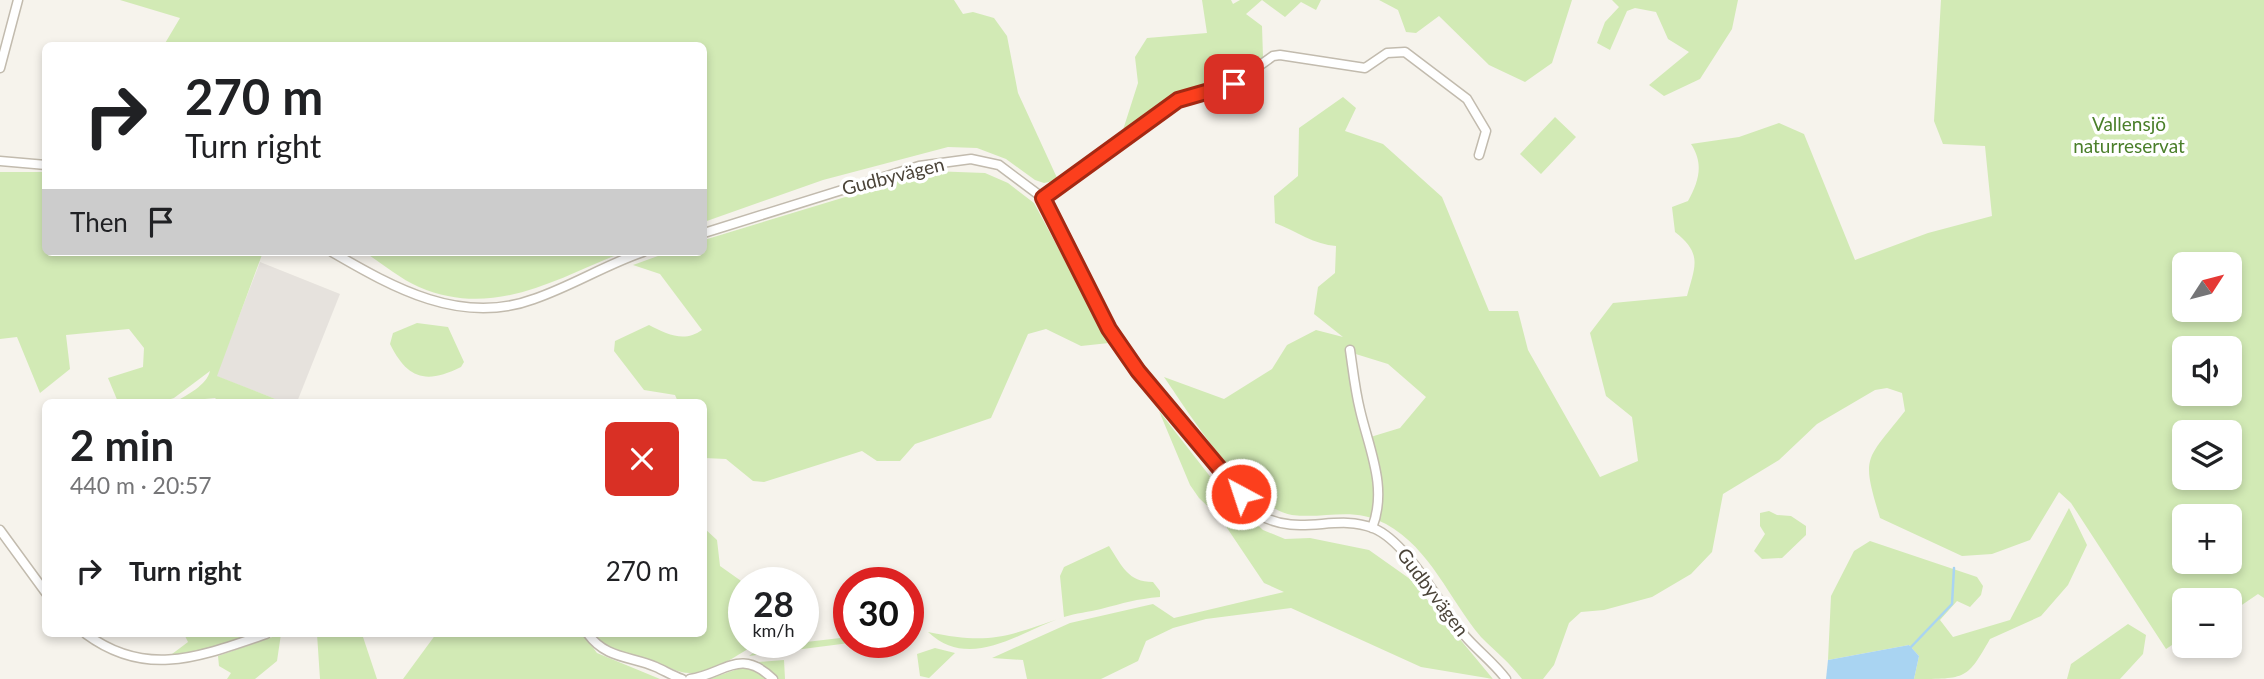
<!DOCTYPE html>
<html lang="en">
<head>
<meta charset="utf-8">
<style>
  body { margin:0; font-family:Lato,sans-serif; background:#f6f6f6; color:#202124; height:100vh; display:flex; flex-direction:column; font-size:26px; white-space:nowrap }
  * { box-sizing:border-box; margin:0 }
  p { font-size:23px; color:#757577 }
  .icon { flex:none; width:38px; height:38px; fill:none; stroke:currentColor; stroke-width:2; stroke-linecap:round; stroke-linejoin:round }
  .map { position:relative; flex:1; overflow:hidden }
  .side { position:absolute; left:42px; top:399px; width:665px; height:238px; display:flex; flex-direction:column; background:#fff; border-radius:10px; box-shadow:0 4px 10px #0003 }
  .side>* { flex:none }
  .top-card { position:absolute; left:42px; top:42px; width:665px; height:214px; border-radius:10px; box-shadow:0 4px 10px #0003; background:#fff; color:#202124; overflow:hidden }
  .needle { width:46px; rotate:54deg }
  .fabs { position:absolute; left:2172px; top:252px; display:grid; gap:14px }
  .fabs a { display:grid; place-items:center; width:70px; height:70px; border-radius:10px; background:#fff; box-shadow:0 4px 10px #0003; font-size:35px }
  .speed { position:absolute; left:728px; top:567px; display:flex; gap:14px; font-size:35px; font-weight:700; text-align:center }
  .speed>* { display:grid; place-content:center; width:91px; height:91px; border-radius:50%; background:#fff; box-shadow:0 4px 10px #0003; line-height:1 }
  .speed small { font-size:18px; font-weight:400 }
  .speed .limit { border:10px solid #d22; background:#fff; color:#111 }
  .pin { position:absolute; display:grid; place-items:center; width:60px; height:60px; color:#fff; margin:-30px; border-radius:14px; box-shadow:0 4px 10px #0006 }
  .me { position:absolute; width:77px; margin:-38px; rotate:320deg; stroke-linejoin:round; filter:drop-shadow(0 0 5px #0008) }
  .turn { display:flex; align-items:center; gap:24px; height:147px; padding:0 28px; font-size:32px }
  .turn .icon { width:91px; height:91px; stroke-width:2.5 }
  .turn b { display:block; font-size:49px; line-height:60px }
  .then { display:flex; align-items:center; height:66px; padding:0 28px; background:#0003; gap:14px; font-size:26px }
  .round { display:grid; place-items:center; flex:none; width:74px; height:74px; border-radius:10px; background:#f6f6f6 }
  .overview { display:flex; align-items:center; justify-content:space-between; height:119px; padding:0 28px }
  h1 { font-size:42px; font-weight:700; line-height:52px }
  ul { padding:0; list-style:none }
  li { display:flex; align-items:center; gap:21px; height:105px; padding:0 28px }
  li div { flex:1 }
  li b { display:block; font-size:26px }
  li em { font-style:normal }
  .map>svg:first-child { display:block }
  .industrial { fill:#e6e2dd }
  .green { fill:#d2eab5; fill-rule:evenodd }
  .water { fill:#a9d4f2 }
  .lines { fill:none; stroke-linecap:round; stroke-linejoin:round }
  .stream { stroke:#a9d4f2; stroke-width:2.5 }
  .minor-casing { stroke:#c2bbae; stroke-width:11 }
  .minor { stroke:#fff; stroke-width:8 }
  .route-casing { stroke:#a42913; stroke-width:18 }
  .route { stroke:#fc3f1d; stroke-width:12 }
  .labels { text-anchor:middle; stroke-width:7; stroke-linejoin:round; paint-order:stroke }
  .park-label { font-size:19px; fill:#4a7f2a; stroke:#fff }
  .street-label { font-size:19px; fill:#4b4439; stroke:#fff }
</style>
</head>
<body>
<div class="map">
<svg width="2264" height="679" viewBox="0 0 2264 679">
  <rect width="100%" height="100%" fill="#f6f3ec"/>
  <!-- industrial -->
  <path class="industrial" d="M260 262 340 294 297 402H283L216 376Z"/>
  <!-- green -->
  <path class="green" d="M120 0H954L963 14 973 12 994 18 1007 36 1018 93 1058 180 1044 183 1035 180 1006 159 977 148 948 147 823 180 704 222V46L164 45 180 18Z
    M1202 0H1231L1233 4 1240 0H1321L1316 10 1301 2 1285 17 1262 0 1246 14 1262 26 1263 57 1235 80 1192 90 1166 102 1122 133 1138 83 1135 57 1147 38 1207 33Z
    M1379 0H1572L1552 63 1525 82 1489 65 1439 16 1416 33 1406 32 1398 10Z
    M1612 0H1738L1732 29 1700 79 1664 96 1649 85 1689 52 1668 39 1656 12 1635 8 1627 11 1610 50 1597 43 1605 22 1619 7Z
    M1941 0H2264V598L2258 594 2230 613V600H2184V637L2166 649 2071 503 2059 492 2030 540 1992 554 1962 556 1880 518C1861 455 1865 462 1905 411L1902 393 1887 388 1875 390 1817 424 1779 460 1723 494 1712 552 1691 574 1652 597 1604 610 1581 612 1569 623 1554 665 1543 679H1522C1510 663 1495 651 1481 637 1449 599 1431 549 1386 524 1353 506 1327 519 1292 515 1249 509 1189 413 1164 377L1224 399 1272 369 1287 345 1316 330 1343 337 1314 314 1318 287 1335 273 1336 246C1315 245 1296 231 1275 223L1274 196 1298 176 1299 128 1343 97 1356 108 1345 131 1383 144 1442 197 1489 311H1518L1528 350 1600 477 1638 461 1632 417 1606 396 1590 333 1613 303 1687 296C1695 266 1703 254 1675 232L1672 207 1688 201C1699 181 1704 164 1691 144L1739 137 1779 123 1804 134 1855 260 1928 233 1992 216 1985 146 1943 144 1934 121ZM2184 264H2230V310H2184ZM2184 348H2230V394H2184ZM1346 351 1388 364 1426 397 1400 428 1364 439ZM2184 432H2230V478H2184ZM2184 516H2230V562H2184Z
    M1555 117 1576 137 1541 174 1520 154Z
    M931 171 985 173 1008 183 1034 203 1109 343 1081 346 1046 329 1028 334 991 418 915 444 900 461H877L862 451 764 482 753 481 726 459 704 458V402H678L675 395 644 390 614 351 615 341 649 325C667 334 684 343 702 330L660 274 633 265 669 252H704V240Z
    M0 172H45L46 252H263L217 376 283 402H219L215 398 175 402C187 395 207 385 210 371L174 398 161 402H118L108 378 143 367 144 348 129 329 66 335 70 369 40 393 17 337 0 339Z
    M364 252H624C555 279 494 319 419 287 400 279 382 263 364 252Z
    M417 323 448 327 464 362 461 367C425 385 407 378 390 344L393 333Z
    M1159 411 1223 493 1263 530 1285 539 1310 538 1369 550 1410 579 1493 679 1421 667 1291 608 1206 619 1173 628 1146 641 1138 661 1101 679H1027L1023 660 992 658 1070 623 1153 604 1174 618 1284 592 1264 583 1221 519 1199 498 1190 485Z
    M2069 508 2087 545 2068 585 2041 616 1990 639C1967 679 1967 679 1914 679L1919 656 1909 645 1828 660 1831 596 1854 551 1870 541 1977 577 1983 586 1981 595 1970 607 1957 601 1940 620 1953 637 2010 620Z
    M1769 511 1777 515 1791 516 1806 526V535L1782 558 1762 559 1754 551 1765 534 1760 526V513Z
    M704 528 717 540 720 566 744 583V642H758C744 652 717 669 700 672 679 676 671 667 653 661 633 654 607 655 596 634H704Z
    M1109 546C1122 566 1128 582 1153 582L1160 591V597C1136 599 1124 603 1101 609 1089 612 1076 613 1064 617 1020 631 971 672 928 632 990 645 1005 637 1064 617L1060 576 1064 567Z
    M2128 624 2146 635 2143 654 2120 679H2067L2071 664Z
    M184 634H253L210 651 168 657 188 642Z
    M281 634 277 661 255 679H227L231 673 219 666 218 656Z
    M317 634H362L377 679H320Z
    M436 634H583L597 653 660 679H403Z
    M849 637V642H857L749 656 768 642 789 644Z
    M935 648 955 653 929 678 920 676 917 654Z
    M784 660 785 679H709L758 662Z"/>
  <!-- water -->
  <path class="water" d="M1909 645 1919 656 1914 679H1826L1828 660Z"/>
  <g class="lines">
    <!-- stream -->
    <path class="stream" d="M1911 647 1952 604 1954 568"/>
    <!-- minor casing -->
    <g class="minor-casing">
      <path id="minor" d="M0 68 18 0
        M0 161 46 165
        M1043 198 1178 100 1234 84 1273 56 1280 55 1365 68 1387 53 1405 52 1467 99 1486 131 1479 155
        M704 233 919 166 971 159 999 165 1043 198 1109 329 1173 414 1258 514C1298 538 1335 513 1373 528 1408 542 1440 606 1465 636 1478 651 1494 663 1506 679
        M332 252C394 288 461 326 534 299 572 286 605 265 643 252
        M1350 350C1353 370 1355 390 1360 410 1369 449 1388 488 1372 528
        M0 530 46 593
        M86 634C147 679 201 656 266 634
        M588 634C606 659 631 656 656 667 665 671 673 676 682 679
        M690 679C724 674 740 647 773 679"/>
    </g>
    <!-- minor -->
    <use href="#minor" class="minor"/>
  </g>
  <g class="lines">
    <!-- route casing -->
    <g class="route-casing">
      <path id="route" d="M1234 84 1178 100 1043 198 1109 329 1138 371 1241 494"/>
    </g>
    <!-- route -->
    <use href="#route" class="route"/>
  </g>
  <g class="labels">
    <!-- park labels -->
    <g class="park-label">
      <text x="2129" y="131">Vallensjö<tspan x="2129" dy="22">naturreservat</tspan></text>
    </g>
    <!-- street labels -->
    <g class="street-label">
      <text transform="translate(893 176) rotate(-14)" y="7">Gudbyvägen</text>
      <text transform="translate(1433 592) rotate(53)" y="7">Gudbyvägen</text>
    </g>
  </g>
</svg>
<div class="fabs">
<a><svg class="needle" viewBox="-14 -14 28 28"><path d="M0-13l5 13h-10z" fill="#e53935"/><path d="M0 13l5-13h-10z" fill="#757577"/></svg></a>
<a><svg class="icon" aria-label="sound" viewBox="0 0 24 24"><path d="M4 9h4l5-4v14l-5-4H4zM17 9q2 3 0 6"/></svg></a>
<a><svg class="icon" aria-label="layers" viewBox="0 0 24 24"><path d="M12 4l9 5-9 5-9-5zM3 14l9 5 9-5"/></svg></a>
<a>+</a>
<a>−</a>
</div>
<div class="speed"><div>28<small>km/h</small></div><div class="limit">30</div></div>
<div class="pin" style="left:1234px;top:84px;background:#d93025"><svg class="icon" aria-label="arrive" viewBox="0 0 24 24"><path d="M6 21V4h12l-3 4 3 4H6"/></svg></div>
<svg class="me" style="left:1241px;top:494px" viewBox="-20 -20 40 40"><circle r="17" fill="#fc3f1d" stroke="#fff" stroke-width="3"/><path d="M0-11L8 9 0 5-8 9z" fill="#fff"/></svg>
<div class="top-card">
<div class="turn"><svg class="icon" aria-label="right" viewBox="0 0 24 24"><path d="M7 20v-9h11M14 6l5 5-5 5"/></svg><div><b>270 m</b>Turn right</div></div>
<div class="then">Then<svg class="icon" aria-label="arrive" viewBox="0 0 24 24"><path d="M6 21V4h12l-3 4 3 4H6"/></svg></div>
</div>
<section class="side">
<div class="overview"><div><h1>2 min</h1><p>440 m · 20:57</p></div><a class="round" style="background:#d93025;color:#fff"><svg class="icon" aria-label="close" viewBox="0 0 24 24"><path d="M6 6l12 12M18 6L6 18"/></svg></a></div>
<ul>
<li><svg class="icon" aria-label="right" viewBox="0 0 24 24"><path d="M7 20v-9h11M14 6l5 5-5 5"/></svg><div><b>Turn right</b></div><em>270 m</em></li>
</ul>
</section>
</div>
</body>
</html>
